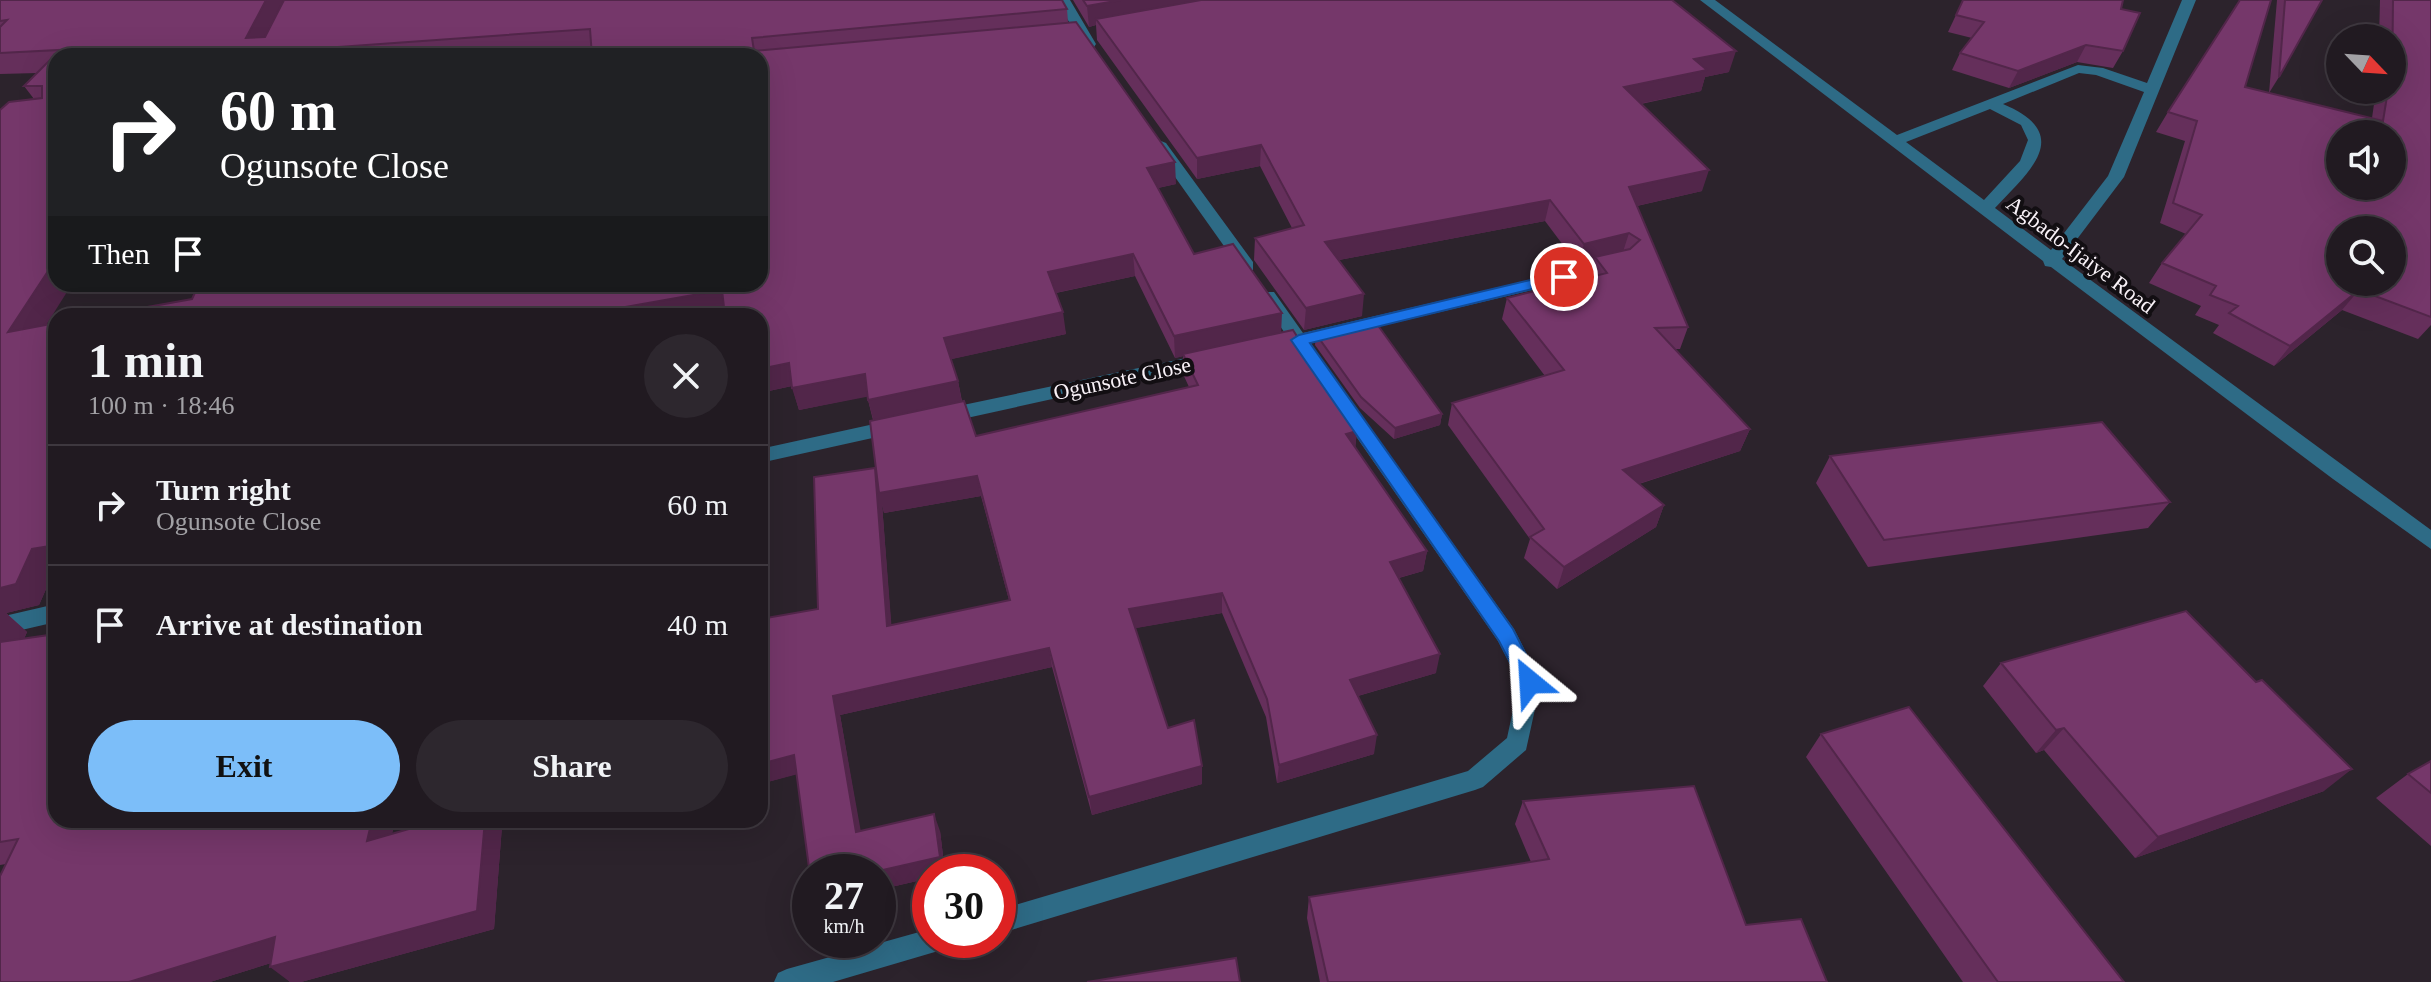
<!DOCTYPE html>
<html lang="en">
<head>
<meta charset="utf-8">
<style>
  body { margin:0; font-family:"Times New Roman",serif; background:#2d272e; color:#f1f3f6; height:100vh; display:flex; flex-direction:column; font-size:30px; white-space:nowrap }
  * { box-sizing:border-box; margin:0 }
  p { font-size:26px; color:#a2a1a5 }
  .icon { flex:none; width:44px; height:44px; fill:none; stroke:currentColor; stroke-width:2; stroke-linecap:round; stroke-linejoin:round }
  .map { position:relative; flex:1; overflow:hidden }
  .panel { position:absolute; left:48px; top:308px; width:720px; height:520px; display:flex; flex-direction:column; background:#211a21; border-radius:24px; box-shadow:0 8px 32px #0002,0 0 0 2px #3e383f }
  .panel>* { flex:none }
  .hud { position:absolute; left:48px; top:48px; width:720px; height:244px; border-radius:24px; box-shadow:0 8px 32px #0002,0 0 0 2px #3e383f; background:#202124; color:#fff; overflow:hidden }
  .needle { width:52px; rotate:115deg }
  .tools { position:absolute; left:2326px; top:24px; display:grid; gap:16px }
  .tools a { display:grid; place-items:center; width:80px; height:80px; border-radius:50%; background:#211a21; box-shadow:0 8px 32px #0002,0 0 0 2px #3e383f; font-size:40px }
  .speed { position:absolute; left:792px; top:854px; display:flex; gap:16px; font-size:40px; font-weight:700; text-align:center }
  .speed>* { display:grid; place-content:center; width:104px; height:104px; border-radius:50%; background:#211a21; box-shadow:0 8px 32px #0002,0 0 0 2px #3e383f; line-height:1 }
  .speed small { font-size:20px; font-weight:400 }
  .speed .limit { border:12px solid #d22; background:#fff; color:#111 }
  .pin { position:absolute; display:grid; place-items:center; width:68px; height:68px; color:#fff; margin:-34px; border:4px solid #fff; border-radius:50%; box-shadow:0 2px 8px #0007 }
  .me { position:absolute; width:88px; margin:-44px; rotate:333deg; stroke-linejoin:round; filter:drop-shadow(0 0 6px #0008) }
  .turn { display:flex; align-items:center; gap:28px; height:168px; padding:0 40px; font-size:36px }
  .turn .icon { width:104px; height:104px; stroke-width:2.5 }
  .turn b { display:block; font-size:56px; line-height:68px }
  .then { display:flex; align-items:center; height:76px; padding:0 40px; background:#0003; gap:16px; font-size:30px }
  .round { display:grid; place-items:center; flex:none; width:84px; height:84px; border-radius:42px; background:#2d272e }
  .summary { display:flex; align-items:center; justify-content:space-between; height:136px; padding:0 40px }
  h1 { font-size:48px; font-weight:700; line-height:60px }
  .action { display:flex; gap:16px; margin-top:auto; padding:16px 40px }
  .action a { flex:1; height:92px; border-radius:48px; background:#7cbef9; color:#111; font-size:32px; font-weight:700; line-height:92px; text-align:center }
  .action a+a { background:#2d272e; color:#f1f3f6 }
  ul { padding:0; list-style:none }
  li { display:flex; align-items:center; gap:24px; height:120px; padding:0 40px; border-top:2px solid #3e383f }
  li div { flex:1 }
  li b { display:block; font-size:30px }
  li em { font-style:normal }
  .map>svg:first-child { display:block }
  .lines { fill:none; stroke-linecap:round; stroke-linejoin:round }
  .minor { fill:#2e6b86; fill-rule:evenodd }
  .wall { fill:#652f5b; fill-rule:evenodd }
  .shaded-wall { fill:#52264a }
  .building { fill:#75376a; stroke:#52264a; stroke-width:2; fill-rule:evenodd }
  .route { fill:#1a73e8; stroke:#114b97; stroke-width:2 }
  .labels { text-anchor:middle; stroke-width:8; stroke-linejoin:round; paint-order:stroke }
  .street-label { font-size:22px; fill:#f9f2f8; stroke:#120e12 }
</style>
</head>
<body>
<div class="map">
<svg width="2431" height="982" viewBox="0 0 2431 982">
  <rect width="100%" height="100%" fill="#2c232c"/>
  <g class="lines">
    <!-- minor -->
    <path class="minor" d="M1056 0H1070L1096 44 1094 47H1084Z
      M1700 0H1715L1897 135 2078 65 2103 68 2147 83 2182 0H2196L2124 177 2062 259 2431 530V549L2333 479 2051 267 2045 266 2043 261ZM2079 73 2096 75 2144 92 2108 176 2051 250 1995 208C2031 170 2074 134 2003 104ZM1990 109 2021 125 2028 140 2020 161 1984 200 1906 142Z
      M1161 141 1166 143 1253 262V270H1241L1153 146Z
      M1615 260 1621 261V269L1310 343 1514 629 1541 682 1526 750 1483 787 1475 790 998 934V910L1468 771 1507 738 1519 682 1498 641 1294 347 1282 346 1279 342 1287 336 1259 296 1262 292H1274L1303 333Z
      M1210 353 1219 359 1216 363 944 423 935 416 944 409Z
      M897 419 907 426 904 431 760 463V449Z
      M56 604V622L0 635V617Z
      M930 929V940H949L945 949 833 982H774L778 973 787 969Z"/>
  </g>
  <!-- wall -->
  <path class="wall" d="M0 0 1067 9 1068 22 1176 184 1158 188 1194 254 1281 333 1357 431 1355 448 1427 551 1423 571 1399 578 1436 673 1358 696 1374 754 1277 783 1266 717 1222 613 1135 628 1168 728 1202 766V784L1092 815 1052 667 840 715 860 831H940L945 872H930V878L878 890V872L796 774 760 784V619L818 609 876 473 873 420 867 396 799 410 792 386 760 393V316L725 313 708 316H97L760 284 592 50 514 56H56L46 325 54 571 39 605 6 613 27 632 24 639 56 820H395L392 834 440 820H497L502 826 494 929 301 982H290L271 963 210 982H0L6 864 0 865V110L34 99 24 86 38 73 0 74ZM1135 276 1175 358 1183 356V374L1189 387 976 436 962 401 958 381 951 359 1066 334 1056 293ZM981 496 1009 600 891 625 882 504 884 513Z
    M1073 0H1672L1729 72 1705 77 1701 91 1641 104 1702 191 1637 206 1688 327 1680 349H1675L1750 429 1740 451 1639 484 1664 505 1656 527 1557 589 1524 558 1530 539 1448 425 1452 403 1545 376 1502 319 1507 298 1589 277 1594 262 1578 265 1545 221 1339 260 1362 316 1304 330 1254 260 1255 238 1292 228 1260 166 1197 179 1097 40 1096 25 1089 27Z
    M1963 0 2121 9 2123 51 2113 68 2077 62 2009 88 1952 70 1960 53 1972 38 1948 32Z
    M2277 0H2322L2279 77 2269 93Z
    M2380 0H2431V325L2418 339 2342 310 2274 366 2213 333 2219 325 2195 315 2201 306 2149 283 2162 263 2186 234 2160 223 2185 141 2156 132 2168 112 2245 87 2372 118 2376 90H2392V38H2379Z
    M1316 334 1442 414 1440 425 1394 439 1360 408 1315 345Z
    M1830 456 2170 502 2148 528 1868 567 1816 483Z
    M2001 663 2256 682 2324 791 2135 858 2044 750 2036 753 1983 686Z
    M1821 734 2124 982H1963L1806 757Z
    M2431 761V846L2376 798 2408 774Z
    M1523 801 1746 925 1827 982H1320L1307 918 1309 897 1531 862 1515 824Z"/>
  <!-- shaded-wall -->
  <path class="shaded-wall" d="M266 0H288L261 52 246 38Z
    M1121 0H1234L1096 19V25L1089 27 1087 6Z
    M2086 45 2077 62 2009 88 2018 71Z
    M1736 51 1729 72 1705 77 1701 91 1619 108 1624 87 1694 59Z
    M1261 145 1260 166 1197 179V158Z
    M1175 162 1176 184 1148 190 1147 168Z
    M1709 170 1702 191 1623 209 1629 187Z
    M1550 200 1545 221 1323 263 1325 242Z
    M1629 233 1622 255 1595 257 1594 262 1578 265 1584 244Z
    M1133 254 1135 276 1050 294 1048 272Z
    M56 259V284H72L28 354 8 332Z
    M722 290 730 312 708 316H609L608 310Z
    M2359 290 2342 310 2274 366 2290 346Z
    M1364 294 1362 316 1304 330 1306 308Z
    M1063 312 1066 334 948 360 944 338Z
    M1282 313 1281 335 1175 358 1174 336Z
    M789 363 796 385 760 393V369Z
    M865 374 871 396 799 410 792 388Z
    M958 381 962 403 874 422 868 400Z
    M1442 414 1440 425 1394 439 1395 428Z
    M1750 429 1740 451 1616 491 1623 470Z
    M1357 431 1355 451 1346 434Z
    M875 468 977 476 981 496 884 513 882 504 893 645 887 626Z
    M1664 505 1656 527 1557 589 1564 567Z
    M56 545V571H54L39 605 6 613 27 632 12 665 0 655V588L32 549Z
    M1427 551 1423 571 1387 581 1390 562Z
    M1222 593V613L1131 629 1129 609Z
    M1049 648 1052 667 840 715 864 849 856 832 833 696Z
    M1440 654 1436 673 1347 699 1350 680Z
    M2064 728 2044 750 2036 753 2056 730Z
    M1377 735 1374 754 1277 783 1279 765Z
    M794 755 802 773 760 784V764Z
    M1202 766V784L1092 815 1089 797Z
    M2352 769 2324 791 2135 858 2158 837Z
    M934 814 940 831 945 872H930V878L878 890V872H874Z
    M372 820H395L386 860 367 841Z
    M485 820H497L502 826 494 929 301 982H290L270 967Z
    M275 937 297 955 210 982H129Z"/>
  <!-- building -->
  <path class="building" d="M0 0H266L246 38 265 37 284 0H1062L1067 9 752 38 754 51 1076 22 1175 162 1147 168 1194 254 1233 244 1282 313 1174 336 1133 254 1048 272 1063 312 944 338 958 381 868 400 865 374 792 388 789 363 760 369V316H725L722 290 608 310 609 316H97L192 299 199 284H760V56H592L590 29 254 53 251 56H56V259L8 332 56 323V545L32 549 16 584 0 588V110L9 102 42 98V86H24L60 50 0 53V27L7 20 0 21Z
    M1083 0H1121L1087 6Z
    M1201 0H1672L1736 51 1694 59 1707 70 1624 87 1709 170 1629 187 1688 327 1655 328 1750 429 1623 470 1664 505 1564 567 1530 537 1544 529 1452 403 1564 370 1507 298 1607 273 1595 257 1630 249 1640 240 1629 233 1584 244 1550 200 1325 242 1364 294 1306 308 1255 238 1304 225 1261 145 1197 158 1096 19Z
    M1963 0H2123L2121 9 2140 13 2123 51 2086 45 2018 71 1960 53 1984 22 1956 15Z
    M2240 0H2271L2245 87 2383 121 2388 90H2392L2393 0H2431V317L2359 290 2290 346 2229 313 2238 306 2210 295 2216 286 2162 263 2202 215 2173 203 2197 121 2168 112ZM2340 134H2392V186H2340ZM2340 230H2392V282H2340Z
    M2285 0H2322L2279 77Z
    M1374 320 1442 414 1395 428 1361 397 1316 334Z
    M1293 330 1357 431 1346 434 1427 551 1390 562 1440 654 1350 680 1377 735 1279 765 1267 699 1222 593 1129 609 1168 728 1194 720 1202 766 1089 797 1049 648 833 696 856 832 934 814 940 857 874 872H810V875L794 755 760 764V619L818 609 814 477 875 468 887 626 1010 600 977 476 879 493 870 421 964 401 976 436 1198 385 1183 354Z
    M2102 422 2170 502 1884 540 1830 456Z
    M2186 611 2256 682 2262 680 2352 769 2158 837 2064 728 2056 730 2001 663Z
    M56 634V820H372L367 841 440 820H485L477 911 270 967 275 937 129 982H0V876L18 839 0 842V642Z
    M1909 707 2124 982H1998L1821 734Z
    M2431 761V793L2408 774Z
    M1694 786 1746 925 1801 919 1827 982H1328L1309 897 1549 859 1523 801Z
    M1236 958 1240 982H1087Z"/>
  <!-- route -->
  <path class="route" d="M1564 272 1569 273V280L1310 343 1513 629 1540 682 1530 690 1523 688 1499 641 1291 340 1299 335Z"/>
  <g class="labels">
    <!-- street labels -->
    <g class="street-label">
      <text transform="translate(2081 254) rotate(37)" y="8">Agbado-Ijaiye Road</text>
      <text transform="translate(1122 378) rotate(-12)" y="8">Ogunsote Close</text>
    </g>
  </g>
</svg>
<div class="tools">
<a><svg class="needle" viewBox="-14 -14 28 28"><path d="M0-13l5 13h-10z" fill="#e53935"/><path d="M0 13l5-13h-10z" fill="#a2a1a5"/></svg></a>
<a><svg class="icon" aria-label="sound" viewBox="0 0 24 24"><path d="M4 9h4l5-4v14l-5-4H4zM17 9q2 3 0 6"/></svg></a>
<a><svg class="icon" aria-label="search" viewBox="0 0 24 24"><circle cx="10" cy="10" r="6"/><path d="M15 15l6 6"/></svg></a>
</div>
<div class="speed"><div>27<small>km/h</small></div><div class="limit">30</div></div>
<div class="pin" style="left:1564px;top:277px;background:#d93025"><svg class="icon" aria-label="arrive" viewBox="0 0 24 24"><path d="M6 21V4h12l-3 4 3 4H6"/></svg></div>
<svg class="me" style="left:1530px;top:682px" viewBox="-20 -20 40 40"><path d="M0-17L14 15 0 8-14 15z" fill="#1a73e8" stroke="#fff" stroke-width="4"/></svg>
<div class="hud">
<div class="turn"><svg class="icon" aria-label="right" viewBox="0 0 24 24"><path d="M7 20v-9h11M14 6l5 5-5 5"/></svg><div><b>60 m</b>Ogunsote Close</div></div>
<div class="then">Then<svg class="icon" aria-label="arrive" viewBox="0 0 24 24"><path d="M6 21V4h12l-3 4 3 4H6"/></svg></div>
</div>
<section class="panel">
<div class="summary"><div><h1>1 min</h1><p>100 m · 18:46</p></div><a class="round"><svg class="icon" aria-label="close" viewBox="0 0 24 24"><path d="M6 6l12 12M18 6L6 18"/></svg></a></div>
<ul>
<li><svg class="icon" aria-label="right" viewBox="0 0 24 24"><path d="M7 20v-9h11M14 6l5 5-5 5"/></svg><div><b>Turn right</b><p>Ogunsote Close</p></div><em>60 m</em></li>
<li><svg class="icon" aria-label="arrive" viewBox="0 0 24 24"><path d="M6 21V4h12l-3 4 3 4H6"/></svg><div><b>Arrive at destination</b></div><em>40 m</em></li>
</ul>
<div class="action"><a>Exit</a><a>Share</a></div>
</section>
</div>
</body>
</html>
